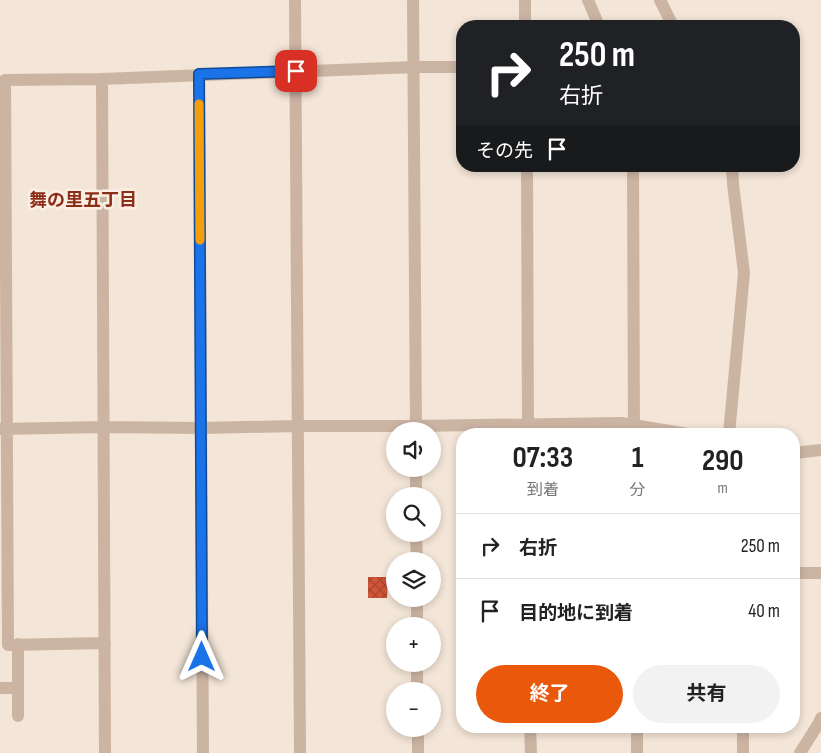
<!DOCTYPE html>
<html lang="ja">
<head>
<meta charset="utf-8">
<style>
  body { margin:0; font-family:"Sofia Sans Condensed","Noto Sans JP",sans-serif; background:#f2f2f2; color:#222; height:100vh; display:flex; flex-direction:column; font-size:19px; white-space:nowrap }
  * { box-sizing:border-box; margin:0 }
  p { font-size:16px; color:#767676 }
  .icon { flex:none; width:28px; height:28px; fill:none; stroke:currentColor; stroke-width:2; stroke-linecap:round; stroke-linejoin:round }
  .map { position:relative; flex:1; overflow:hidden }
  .side { position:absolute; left:456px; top:428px; width:344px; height:305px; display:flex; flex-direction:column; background:#fff; border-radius:20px; box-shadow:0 2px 8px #0003 }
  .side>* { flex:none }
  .guide { position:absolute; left:456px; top:20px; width:344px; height:152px; border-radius:20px; box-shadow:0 2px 8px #0003; background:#202124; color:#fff; overflow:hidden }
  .buttons { position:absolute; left:386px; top:422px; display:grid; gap:10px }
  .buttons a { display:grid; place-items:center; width:55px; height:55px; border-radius:50%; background:#fff; box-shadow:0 2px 8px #0003; font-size:25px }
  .pin { position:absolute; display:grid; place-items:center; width:42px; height:42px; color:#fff; margin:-21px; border-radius:10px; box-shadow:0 2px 8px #0006 }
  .me { position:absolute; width:55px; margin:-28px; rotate:0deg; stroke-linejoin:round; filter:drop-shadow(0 0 4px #0008) }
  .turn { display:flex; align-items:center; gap:18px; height:105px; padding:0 20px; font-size:22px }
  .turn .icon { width:65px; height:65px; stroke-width:2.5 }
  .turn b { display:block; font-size:35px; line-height:42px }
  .then { display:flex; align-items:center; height:48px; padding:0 20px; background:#0003; gap:10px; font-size:19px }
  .eta { display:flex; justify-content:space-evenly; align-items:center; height:85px; text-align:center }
  .eta b { font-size:30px; font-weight:700; line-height:35px }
  .primary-button { display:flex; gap:10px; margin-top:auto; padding:10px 20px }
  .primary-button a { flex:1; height:58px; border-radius:30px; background:#ea580c; color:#fff; font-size:20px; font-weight:700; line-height:58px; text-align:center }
  .primary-button a+a { background:#f2f2f2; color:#222 }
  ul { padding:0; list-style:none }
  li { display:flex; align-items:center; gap:15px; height:65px; padding:0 20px; border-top:1px solid #e0e0e0 }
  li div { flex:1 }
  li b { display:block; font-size:19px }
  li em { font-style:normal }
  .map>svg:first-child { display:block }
  .building { fill:url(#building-cross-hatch) }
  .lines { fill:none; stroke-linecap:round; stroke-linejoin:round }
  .minor { stroke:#ccb4a3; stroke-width:12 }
  .route-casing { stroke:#114b97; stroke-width:12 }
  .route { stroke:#1a73e8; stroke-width:9 }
  .slow { stroke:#f59e0b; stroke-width:9 }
  .labels { text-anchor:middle; stroke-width:5; stroke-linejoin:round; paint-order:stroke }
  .neighbourhood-label { font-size:18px; font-weight:bold; fill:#8c2e17; stroke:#fbefe4 }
</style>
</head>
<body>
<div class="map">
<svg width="821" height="753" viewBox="0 0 821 753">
  <defs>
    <pattern id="building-cross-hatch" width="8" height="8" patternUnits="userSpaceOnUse" patternTransform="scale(1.25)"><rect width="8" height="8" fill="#d15638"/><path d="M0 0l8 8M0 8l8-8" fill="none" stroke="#aa472f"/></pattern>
  </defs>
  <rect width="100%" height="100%" fill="#f3e5d7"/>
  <!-- building -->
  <path class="building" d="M368 577H388L387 598H368Z"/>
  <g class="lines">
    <!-- minor -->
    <path class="minor" d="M295 0 300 753
      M413 0 416 431
      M525 0V26
      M588 0 599 26
      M660 0 673 26
      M199 74 203 753
      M102 79 105 753
      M527 166 528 434
      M633 166 634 434
      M0 429 103 427 201 428 297 426H416L621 423 688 434
      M729 434 744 273 733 184 732 166
      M794 453 821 450
      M416 469V496
      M416 534 417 561
      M794 573H821
      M417 599V626
      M105 643 8 645 5 80 102 79 414 67H462
      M18 644V716
      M417 664V691
      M0 688H18
      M530 726 531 753
      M637 726V753
      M743 726V753
      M418 729V753
      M800 753 819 723 821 718"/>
  </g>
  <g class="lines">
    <!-- route casing -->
    <g class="route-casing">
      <path id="route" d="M202 657 199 74 296 71"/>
    </g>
    <!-- route -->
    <use href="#route" class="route"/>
    <!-- slow -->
    <path class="slow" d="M199 104 200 240"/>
  </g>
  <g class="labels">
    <!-- neighbourhood labels -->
    <g class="neighbourhood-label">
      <text x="83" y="206">舞の里五丁目</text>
    </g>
  </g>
</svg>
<div class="buttons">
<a><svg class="icon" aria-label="sound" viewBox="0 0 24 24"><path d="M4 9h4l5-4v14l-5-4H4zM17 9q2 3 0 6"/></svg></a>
<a><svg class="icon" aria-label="search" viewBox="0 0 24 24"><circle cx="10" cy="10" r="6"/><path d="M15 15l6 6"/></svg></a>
<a><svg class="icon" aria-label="layers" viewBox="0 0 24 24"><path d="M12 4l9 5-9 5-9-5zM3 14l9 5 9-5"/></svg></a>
<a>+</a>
<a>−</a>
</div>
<div class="pin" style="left:296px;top:71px;background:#d93025"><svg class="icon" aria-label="arrive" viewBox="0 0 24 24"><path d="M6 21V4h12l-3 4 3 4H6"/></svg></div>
<svg class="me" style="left:202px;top:657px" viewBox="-20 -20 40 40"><path d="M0-17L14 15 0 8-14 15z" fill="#1a73e8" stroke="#fff" stroke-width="4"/></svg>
<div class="guide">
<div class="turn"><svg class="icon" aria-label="right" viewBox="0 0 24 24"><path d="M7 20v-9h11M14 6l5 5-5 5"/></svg><div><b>250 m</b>右折</div></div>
<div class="then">その先<svg class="icon" aria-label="arrive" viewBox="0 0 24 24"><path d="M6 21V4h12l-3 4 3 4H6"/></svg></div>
</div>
<section class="side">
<div class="eta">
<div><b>07:33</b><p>到着</p></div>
<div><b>1</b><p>分</p></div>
<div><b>290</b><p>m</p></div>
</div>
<ul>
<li><svg class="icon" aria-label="right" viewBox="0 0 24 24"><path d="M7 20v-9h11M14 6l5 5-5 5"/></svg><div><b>右折</b></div><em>250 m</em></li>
<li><svg class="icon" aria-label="arrive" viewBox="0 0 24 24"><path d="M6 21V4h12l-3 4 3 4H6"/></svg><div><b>目的地に到着</b></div><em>40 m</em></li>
</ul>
<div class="primary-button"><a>終了</a><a>共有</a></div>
</section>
</div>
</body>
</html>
